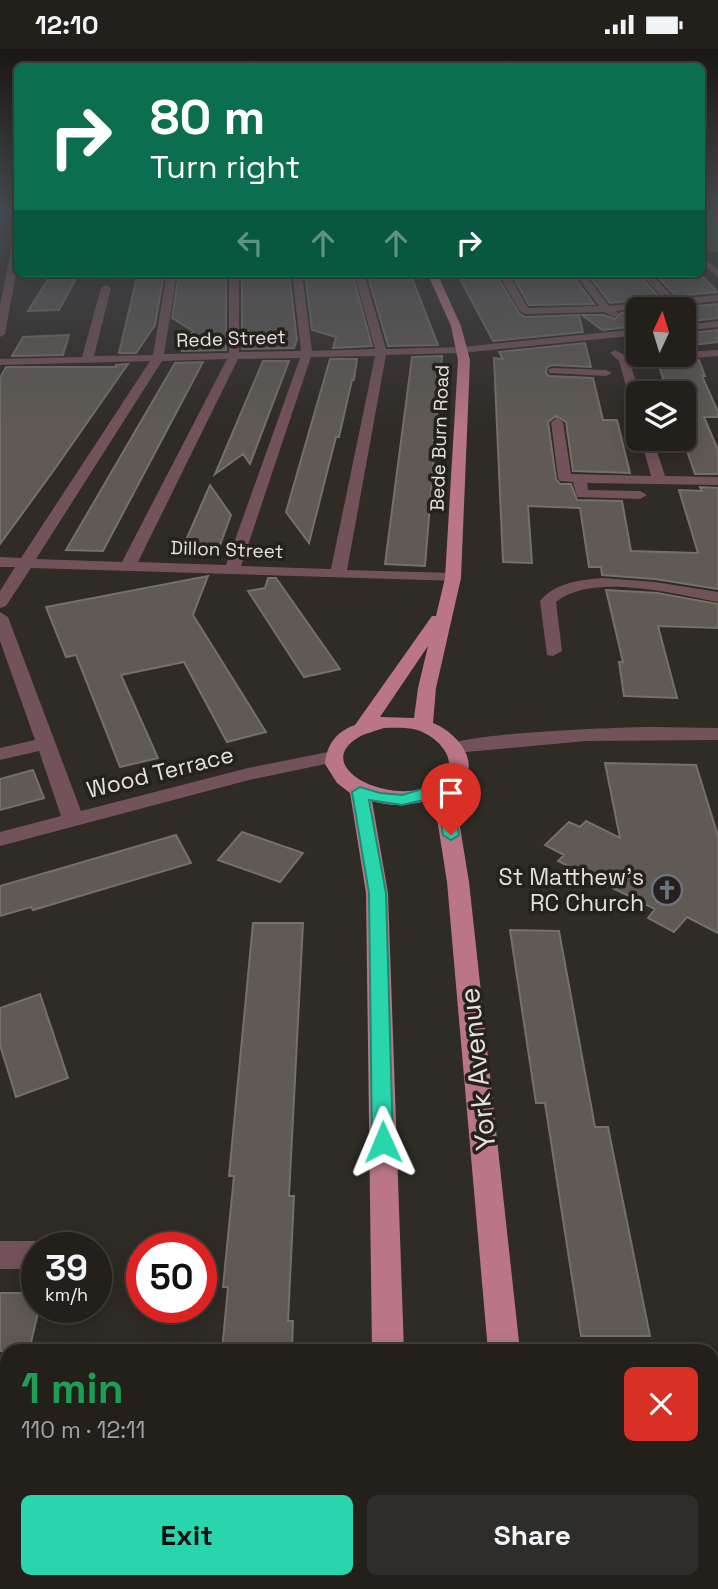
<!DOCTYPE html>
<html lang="en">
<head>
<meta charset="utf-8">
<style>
  body { margin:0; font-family:"Space Grotesk",sans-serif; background:#2f2d29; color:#f1f3f6; height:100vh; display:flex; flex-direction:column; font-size:26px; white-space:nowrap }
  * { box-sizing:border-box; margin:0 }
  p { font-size:23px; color:#a3a3a3 }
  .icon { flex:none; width:38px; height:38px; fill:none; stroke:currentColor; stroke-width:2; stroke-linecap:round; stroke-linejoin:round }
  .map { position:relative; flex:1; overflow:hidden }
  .sheet { position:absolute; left:0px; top:1295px; width:719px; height:245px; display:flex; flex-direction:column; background:#23201c; border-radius:21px 21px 0 0; box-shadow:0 4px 18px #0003,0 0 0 2px #403e3b }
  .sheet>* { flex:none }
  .banner { position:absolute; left:14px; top:14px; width:691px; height:214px; border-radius:10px; box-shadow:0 4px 18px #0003,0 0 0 2px #403e3b; background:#0b6e4f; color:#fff; overflow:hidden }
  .needle { width:46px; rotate:4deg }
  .buttons { position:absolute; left:626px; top:248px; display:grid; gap:14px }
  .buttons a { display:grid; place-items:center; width:70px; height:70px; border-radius:10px; background:#23201c; box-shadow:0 4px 18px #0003,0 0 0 2px #403e3b; font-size:35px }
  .speed { position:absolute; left:21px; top:1183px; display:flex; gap:14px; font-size:35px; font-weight:700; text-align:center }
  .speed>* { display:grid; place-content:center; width:91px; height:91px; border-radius:50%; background:#23201c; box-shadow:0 4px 18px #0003,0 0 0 2px #403e3b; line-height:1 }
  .speed small { font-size:18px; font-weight:400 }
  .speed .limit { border:10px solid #d22; background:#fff; color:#111 }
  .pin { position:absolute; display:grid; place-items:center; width:60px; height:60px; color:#fff; margin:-72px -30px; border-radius:50% 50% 50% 0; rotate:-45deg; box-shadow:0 0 7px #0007 }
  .pin .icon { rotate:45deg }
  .me { position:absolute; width:77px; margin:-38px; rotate:359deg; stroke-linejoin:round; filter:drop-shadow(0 0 5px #0008) }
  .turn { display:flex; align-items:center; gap:24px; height:147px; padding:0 21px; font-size:32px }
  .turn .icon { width:91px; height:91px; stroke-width:2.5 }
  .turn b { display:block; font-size:49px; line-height:60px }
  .lanes { display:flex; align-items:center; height:66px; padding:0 21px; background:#0003; justify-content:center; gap:35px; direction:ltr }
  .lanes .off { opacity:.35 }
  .round { display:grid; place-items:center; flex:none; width:74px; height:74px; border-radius:10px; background:#2f2d29 }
  .head { display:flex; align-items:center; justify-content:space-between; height:119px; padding:0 21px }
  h1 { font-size:42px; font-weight:700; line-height:52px; color:#1e9e55 }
  .cta { display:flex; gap:14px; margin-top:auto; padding:14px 21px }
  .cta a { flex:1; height:80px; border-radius:10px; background:#28d5ad; color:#111; font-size:28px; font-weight:700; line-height:80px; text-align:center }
  .cta a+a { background:#2f2d29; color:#f1f3f6 }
  .status { display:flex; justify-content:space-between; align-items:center; height:49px; padding:0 35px; background:#23201c; direction:ltr }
  .status svg { height:19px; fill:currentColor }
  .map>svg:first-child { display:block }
  .green { fill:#4b5d27 }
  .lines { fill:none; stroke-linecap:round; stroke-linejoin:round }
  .stream { fill:#034a4c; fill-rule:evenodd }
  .building { fill:#5f5a54; stroke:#757069; stroke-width:2 }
  .minor { fill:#745259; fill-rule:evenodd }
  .major { fill:#ba7686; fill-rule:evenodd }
  .route { fill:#28d5ad; stroke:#1a8a70; stroke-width:2 }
  .labels { text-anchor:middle; stroke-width:7; stroke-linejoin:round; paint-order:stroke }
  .far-street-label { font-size:19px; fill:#e5e2de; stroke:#25211c }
  .street-label { font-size:23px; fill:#e5e2de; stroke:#25211c }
  .poi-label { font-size:23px; fill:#e5e2de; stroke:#25211c; text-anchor:end }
  .near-street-label { font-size:28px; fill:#e5e2de; stroke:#25211c }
</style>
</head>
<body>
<div class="status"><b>12:10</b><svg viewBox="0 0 49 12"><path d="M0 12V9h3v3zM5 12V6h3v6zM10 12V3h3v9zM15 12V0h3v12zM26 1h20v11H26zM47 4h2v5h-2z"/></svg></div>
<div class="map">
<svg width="718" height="1540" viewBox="0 0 718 1540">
  <rect width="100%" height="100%" fill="#2f2b25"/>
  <!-- green -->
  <path class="green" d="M702 163H718V203H702Z"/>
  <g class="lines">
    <!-- stream -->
    <path class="stream" d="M702 164 718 165V167L702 166Z"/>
  </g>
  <!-- building -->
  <path class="building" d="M52 224H79L59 261 28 262Z
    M138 224H164L155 276 136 304H119Z
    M179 224H226V301L182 302 193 282 172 269Z
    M242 224H289L297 291 294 299 242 300Z
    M305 224H352L372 297 333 299 336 288 312 281Z
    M367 224H410L438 296 388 297Z
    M457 224H495L519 264 525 268 579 266 583 283 493 292Z
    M511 224H571L594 255 529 256Z
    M587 224H637L660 249 610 254Z
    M654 224 701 226 718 243 676 247Z
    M718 255V269L684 273V261H656Z
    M639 262V277L602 281 582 266H603L615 270 621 264Z
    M718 281V293L692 296 694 300H684V285Z
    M69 286 63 306 12 307 23 288Z
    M585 294 591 318 552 316 547 318 546 324 549 327 593 329 603 371H617L630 424 573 422 566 373 556 367 548 373 556 430 560 435H571L577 451 622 452 631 502 698 504 679 441 702 442 700 438 718 439V540L655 530 602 526 601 518H589L580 459 528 457 532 514 503 513 494 309 503 310 499 303Z
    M442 307 425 517 385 515 412 308Z
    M330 310H357L354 331H352L339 388H336L309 494 286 463Z
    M699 311 705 327H702L718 363V368H704L718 401V425H695L683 390 684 345H668L658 314Z
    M263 312H289L250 415 243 405 215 425Z
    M203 313 103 502 66 501 175 314Z
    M128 315 54 421 0 495V329L6 318H116V316Z
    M210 436 231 466 216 507 180 505Z
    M208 527 193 566 266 683 227 693 184 613 121 626 158 709 120 718 76 606 66 608 46 558Z
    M268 529H276L340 620 304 628 248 542 265 539Z
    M606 541 657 544 718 555V579L658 577 677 649 624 647 619 613H623Z
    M605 714 696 716 718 787V884L687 868 674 883 648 869 655 860 558 812 564 806 545 796 569 773 580 778 586 772 620 789Z
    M33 721 44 749 0 761V730Z
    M242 783 303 804 280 833 218 811Z
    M176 786 191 814 33 861 31 858 0 867V837Z
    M253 874H303L289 1147H294L288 1272H293L292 1302H222L228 1238H223L234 1127H229Z
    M510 881 559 882 595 1078H608L650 1287H581L545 1054H536Z
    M40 945 68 1029 16 1048 0 996V959Z
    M0 1244H37V1268L29 1302H0Z"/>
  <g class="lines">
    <!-- minor -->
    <path class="minor" d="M18 183V213L5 285 0 288V257L14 185Z
      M702 206 718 221V229L702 214Z
      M167 224H177L164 305 229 304V224H239V303L301 302 292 224H302L312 302 375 300 354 224H364L386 300 462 298 639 280V286L462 304 386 306 347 521 453 524 459 526 461 529 459 532 31 519 6 557 0 559V542L15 518H0V508L21 509 150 312 0 316V310L82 308 101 239 106 236 111 239 94 307 153 306ZM375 307 331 520 241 517 311 308ZM300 309 226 516 138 513 238 310ZM227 310 122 513 36 510 162 312Z
      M498 224H508L528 259 599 257 574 224H584L609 257 665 251 640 224H650L675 250 718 246V252L616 262 619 265 614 268 604 263 525 265 520 262Z
      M718 272V278L684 282V276Z
      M615 301 626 307 684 306V303L718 301V307L630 314 640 345 639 366 633 362 619 312 610 304Z
      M553 319 606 321 612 324 606 327 549 324V320Z
      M557 369 563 373 571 425 651 427 641 390H653L665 427 718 428V436L587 434 588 441 640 442 647 446 640 450 577 448 573 433 560 432 558 429 551 373Z
      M603 529 655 533 718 543V553C674 545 593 523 556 553L562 602 553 607 547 606 540 552C556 533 580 531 603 529Z
      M0 563 8 568 81 762 248 719 333 702 340 704 343 708 340 712 249 731 0 797V783L61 767 39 702 0 711V699L35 691 0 592Z
      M652 678 718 679V691L586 692 455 704 445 698C456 684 624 678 652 678Z
      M0 1192H37L49 1199H37V1220H0Z"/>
    <!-- major -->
    <path class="major" d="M427 224H437L461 277 470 311 461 529 436 639 433 674C460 685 486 719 454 741L469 833 520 1302H488L447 833 434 750C413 756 394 759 372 752L388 844 404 1302H372L366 844 350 744 337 734 325 715C327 695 336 683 355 676L432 567H436L445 529 458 311 451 277ZM428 597 418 639 414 669 380 668ZM384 679C395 679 406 678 417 681 440 688 465 717 436 734 393 760 308 718 359 688 366 684 376 682 384 679Z
      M377 1533H415V1540H377Z
      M508 1533H546V1540H508Z"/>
  </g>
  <!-- sky -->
  <linearGradient id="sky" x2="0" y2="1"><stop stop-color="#1a1814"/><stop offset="0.43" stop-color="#474a51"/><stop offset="1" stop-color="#474a51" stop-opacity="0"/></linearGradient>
  <rect width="718" height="379" fill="url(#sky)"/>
  <!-- route -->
  <path class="route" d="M443 734 451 739 459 786 451 791 443 786 437 748 402 756 369 751 386 844 393 1093 390 1100 383 1102 375 1100 372 1093 369 844 352 743 360 738 380 744 402 746Z"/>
  <!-- icons -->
  <defs>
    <g id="church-ring" transform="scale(1.575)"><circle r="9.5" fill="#25211c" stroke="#6b7280" stroke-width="1.5"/><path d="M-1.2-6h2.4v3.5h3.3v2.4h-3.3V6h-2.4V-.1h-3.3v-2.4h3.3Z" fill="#6b7280"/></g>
  </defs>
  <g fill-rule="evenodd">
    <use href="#church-ring" x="667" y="841"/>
  </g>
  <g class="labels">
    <!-- far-street labels -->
    <g class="far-street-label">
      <text transform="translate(231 289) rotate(-2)" y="7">Rede Street</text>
      <text transform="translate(439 389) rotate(-88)" y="7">Bede Burn Road</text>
      <text transform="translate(227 500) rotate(2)" y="7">Dillon Street</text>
    </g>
    <!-- street labels -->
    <g class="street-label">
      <text transform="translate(160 723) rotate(-14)" y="8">Wood Terrace</text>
    </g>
    <!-- poi labels -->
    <g class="poi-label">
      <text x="644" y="836">St Matthew's<tspan x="644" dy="26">RC Church</tspan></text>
    </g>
    <!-- near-street labels -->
    <g class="near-street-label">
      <text transform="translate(477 1020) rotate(-96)" y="10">York Avenue</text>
    </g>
  </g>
</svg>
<div class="buttons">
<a><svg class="needle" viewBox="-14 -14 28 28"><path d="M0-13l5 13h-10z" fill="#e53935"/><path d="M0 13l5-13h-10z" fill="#a3a3a3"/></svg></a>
<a><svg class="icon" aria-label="layers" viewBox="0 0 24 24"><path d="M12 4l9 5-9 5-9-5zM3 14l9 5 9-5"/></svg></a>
</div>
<div class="speed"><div>39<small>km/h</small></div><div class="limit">50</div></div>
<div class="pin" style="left:451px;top:786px;background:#d93025"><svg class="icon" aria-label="arrive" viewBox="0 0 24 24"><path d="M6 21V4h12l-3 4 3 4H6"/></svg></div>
<svg class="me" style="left:383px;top:1093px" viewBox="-20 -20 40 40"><path d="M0-17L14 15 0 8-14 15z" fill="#28d5ad" stroke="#fff" stroke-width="4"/></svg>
<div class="banner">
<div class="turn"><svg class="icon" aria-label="right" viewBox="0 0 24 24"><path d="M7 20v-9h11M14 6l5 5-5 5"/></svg><div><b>80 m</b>Turn right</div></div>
<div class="lanes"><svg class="icon off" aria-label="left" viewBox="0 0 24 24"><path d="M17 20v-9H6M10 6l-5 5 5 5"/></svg><svg class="icon off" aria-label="ahead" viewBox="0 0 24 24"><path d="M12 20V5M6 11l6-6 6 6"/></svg><svg class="icon off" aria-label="ahead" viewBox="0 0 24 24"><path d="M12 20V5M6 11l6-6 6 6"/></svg><svg class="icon" aria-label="right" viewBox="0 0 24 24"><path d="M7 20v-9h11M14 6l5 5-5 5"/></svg></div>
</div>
<section class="sheet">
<div class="head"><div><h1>1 min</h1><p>110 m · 12:11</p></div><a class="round" style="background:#d93025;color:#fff"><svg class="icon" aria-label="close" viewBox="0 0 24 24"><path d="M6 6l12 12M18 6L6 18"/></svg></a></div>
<div class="cta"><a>Exit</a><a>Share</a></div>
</section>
</div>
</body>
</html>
